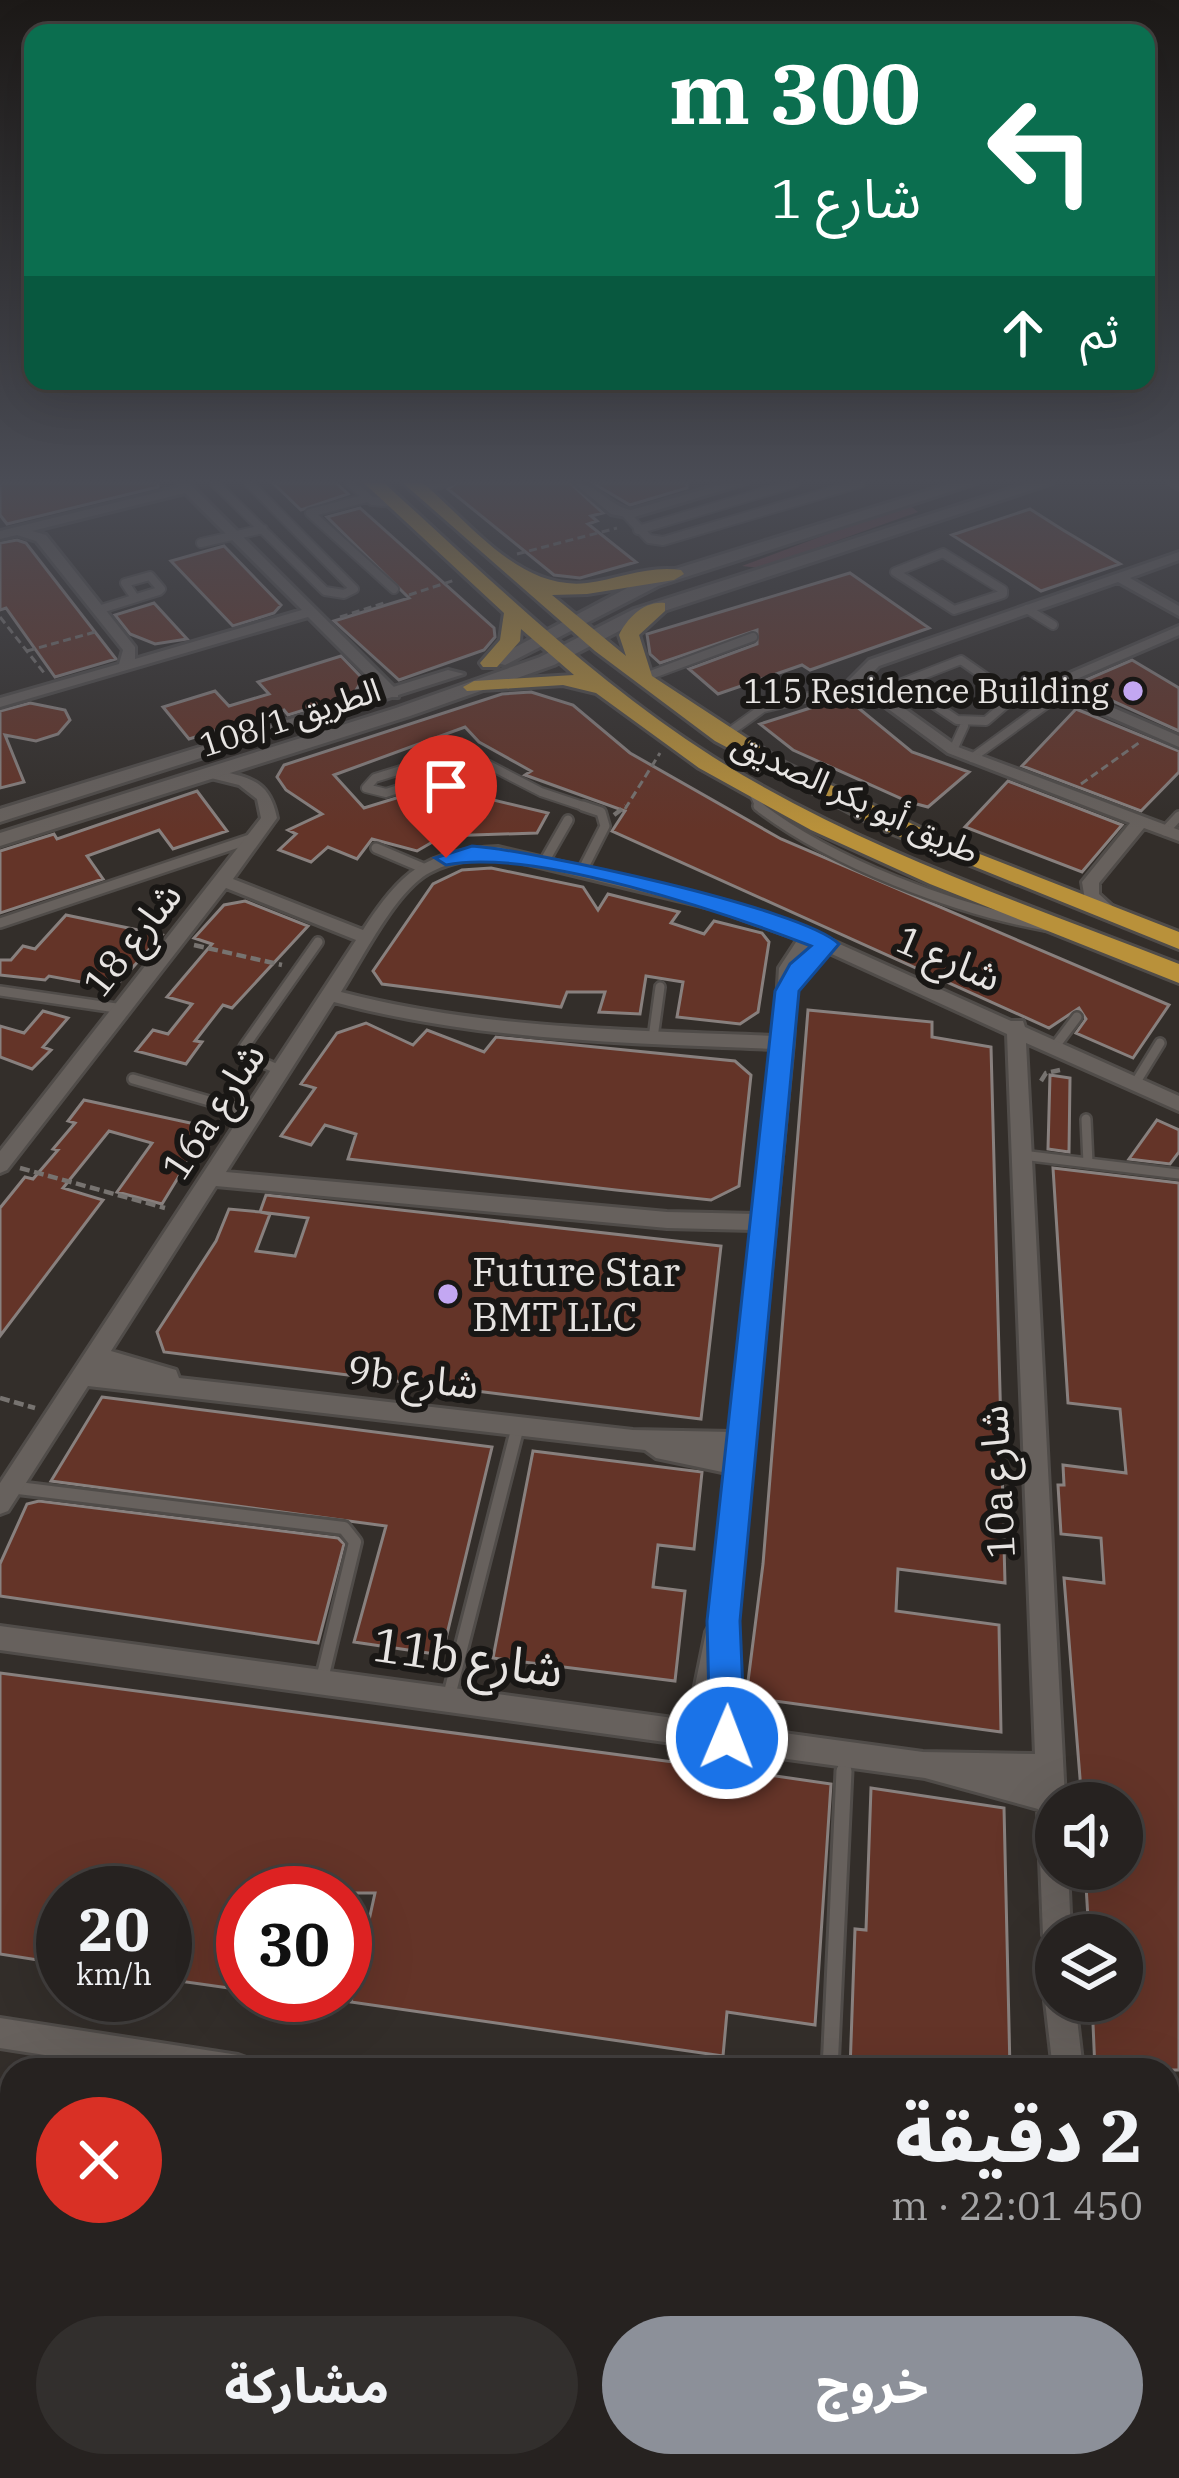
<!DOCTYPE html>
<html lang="ar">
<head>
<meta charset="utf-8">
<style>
  body { margin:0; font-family:"IBM Plex Serif","Noto Sans Arabic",serif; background:#322f2d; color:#f1f3f6; direction:rtl; height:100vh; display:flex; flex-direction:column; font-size:45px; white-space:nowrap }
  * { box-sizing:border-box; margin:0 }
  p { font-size:39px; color:#a4a4a5 }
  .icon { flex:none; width:66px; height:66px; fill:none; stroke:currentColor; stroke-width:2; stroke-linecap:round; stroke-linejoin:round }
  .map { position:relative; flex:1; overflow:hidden; direction:ltr }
  .details { position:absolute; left:0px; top:2058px; width:1179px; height:420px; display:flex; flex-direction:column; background:#262220; border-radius:36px 36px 0 0; box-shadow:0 12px 48px #0002,0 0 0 3px #423f3e; direction:rtl }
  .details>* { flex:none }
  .guide { position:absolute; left:24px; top:24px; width:1131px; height:366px; border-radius:24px; box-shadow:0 12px 48px #0002,0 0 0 3px #423f3e; direction:rtl; background:#0b6e4f; color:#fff; overflow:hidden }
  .buttons { position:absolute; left:1035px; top:1782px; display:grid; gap:24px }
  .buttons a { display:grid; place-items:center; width:108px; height:108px; border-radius:50%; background:#262220; box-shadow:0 12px 48px #0002,0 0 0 3px #423f3e; font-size:60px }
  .speed { position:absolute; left:36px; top:1866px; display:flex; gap:24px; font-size:60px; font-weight:700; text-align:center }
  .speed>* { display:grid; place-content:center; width:156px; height:156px; border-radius:50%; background:#262220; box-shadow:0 12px 48px #0002,0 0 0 3px #423f3e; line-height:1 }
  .speed small { font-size:30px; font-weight:400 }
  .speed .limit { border:18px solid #d22; background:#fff; color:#111 }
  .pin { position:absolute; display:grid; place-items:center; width:102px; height:102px; color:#fff; margin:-123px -51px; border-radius:50% 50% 50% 0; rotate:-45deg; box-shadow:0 0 12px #0007 }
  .pin .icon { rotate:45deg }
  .me { position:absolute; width:132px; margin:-66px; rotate:1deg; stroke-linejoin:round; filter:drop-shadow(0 0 9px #0008) }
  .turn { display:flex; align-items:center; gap:42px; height:252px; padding:0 36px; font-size:54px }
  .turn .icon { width:156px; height:156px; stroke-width:2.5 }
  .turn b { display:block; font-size:84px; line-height:102px }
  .then { display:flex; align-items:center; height:114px; padding:0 36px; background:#0003; gap:24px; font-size:45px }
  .round { display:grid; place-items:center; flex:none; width:126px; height:126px; border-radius:63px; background:#322f2d }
  .headline { display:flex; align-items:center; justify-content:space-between; height:204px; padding:0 36px }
  h1 { font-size:72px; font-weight:800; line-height:90px }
  .button { display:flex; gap:24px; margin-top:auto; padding:24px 36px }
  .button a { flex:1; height:138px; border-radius:72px; background:#8c9099; color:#fff; font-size:48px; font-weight:800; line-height:138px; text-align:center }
  .button a+a { background:#322f2d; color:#f1f3f6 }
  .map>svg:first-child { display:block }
  .green { fill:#694045 }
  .building { fill:#643428; stroke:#88807e; stroke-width:3; fill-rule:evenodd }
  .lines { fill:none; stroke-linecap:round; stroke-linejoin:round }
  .service-far3-casing { stroke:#504c49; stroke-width:12 }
  .service-far2-casing { stroke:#504c49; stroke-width:14 }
  .service-far1-casing { stroke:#504c49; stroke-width:18 }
  .service-casing { stroke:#504c49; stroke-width:21 }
  .minor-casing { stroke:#504c49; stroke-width:6 }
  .tertiary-casing { stroke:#504c49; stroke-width:6 }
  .primary-casing { stroke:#504c49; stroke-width:6 }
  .path-far1 { stroke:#777370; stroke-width:3; stroke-dasharray:8 4.5; stroke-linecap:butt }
  .path { stroke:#777370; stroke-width:4.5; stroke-dasharray:10 4.5; stroke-linecap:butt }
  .service-far3 { stroke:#67615d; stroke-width:8 }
  .service-far2 { stroke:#67615d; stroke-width:9 }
  .service-far1 { stroke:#67615d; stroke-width:12 }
  .service { stroke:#67615d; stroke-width:15 }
  .minor { fill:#67615d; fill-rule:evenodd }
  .tertiary { fill:#67615d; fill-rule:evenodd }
  .primary { fill:#b9913a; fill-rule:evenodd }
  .route { fill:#1a73e8; stroke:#114b97; stroke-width:3 }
  .poi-dot { fill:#c3a7f2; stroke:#191715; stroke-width:4.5 }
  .labels { text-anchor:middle; stroke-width:12; stroke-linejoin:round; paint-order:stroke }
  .far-poi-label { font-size:33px; fill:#e7e4e2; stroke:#191715; text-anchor:end }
  .far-street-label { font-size:33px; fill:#e7e4e2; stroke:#191715 }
  .street-label { font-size:39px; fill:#e7e4e2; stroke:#191715 }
  .poi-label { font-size:39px; fill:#e7e4e2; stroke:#191715; text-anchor:start }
  .near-street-label { font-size:48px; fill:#e7e4e2; stroke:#191715 }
</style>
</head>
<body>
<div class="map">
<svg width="1179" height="2478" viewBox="0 0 1179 2478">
  <rect width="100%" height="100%" fill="#332e2a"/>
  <!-- green -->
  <path class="green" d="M908 504 918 512 760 568 742 566Z"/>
  <!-- building -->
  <path class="building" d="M0 483H158V487L7 524 0 515Z
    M273 483H336L348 494 301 510Z
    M456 483H570L603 513 591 516 597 521 588 524 636 562 580 578 554 575 448 489Z
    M593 483H687V488L630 505Z
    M360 508 494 628 495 637 484 650 399 680 334 621 409 598 327 517Z
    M1030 509 1063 530 1120 564 1041 591 952 535Z
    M17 540 26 543 116 659 55 677 6 608 0 610V543Z
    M224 546 281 605 274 613 233 626 171 561Z
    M850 573 929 628 810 670 802 665 718 694 689 669 757 644V630L660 663 650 654 647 634Z
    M154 603 187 639 155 644 130 634 115 615Z
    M341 656 363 679 353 695 288 715 284 710 189 739 163 707 215 691 229 706 269 694 258 682Z
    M1132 660 1179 688V731L1082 687 1081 682Z
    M531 692 573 705 630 753 781 839 1169 1005 1133 1058 1076 1033 1086 1019 1079 1008 1049 1028 612 831 625 811 525 775 531 771 479 742 465 727 334 775 364 808 435 786 548 813 537 833 443 836 417 851 372 839 357 859 328 847 311 862 279 850 296 834 288 830 322 814 286 790 277 777 284 765 502 694Z
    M845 697 912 752 969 772 928 807 909 802 793 750 760 724Z
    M30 703 65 710 70 720 58 734 36 741 5 735 24 782 0 788V711Z
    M1076 709 1179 751V772L1141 811 1022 766Z
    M1008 781 1122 825 1082 872 965 827Z
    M197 791 227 831 173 849 159 830 87 856 103 879 0 913V851L54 834 57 839Z
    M491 868 583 887 598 910 608 894 679 912 671 923 704 934 714 921 762 933 769 942 758 1012 740 1024 677 1017 683 982 646 976 640 1014 599 1012 605 992H567L561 1007 382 984 373 971 433 884 462 870Z
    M245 901 308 926 232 1008 223 1005 195 1041 202 1042 186 1064 136 1051 153 1030 168 1034 192 1004 167 997 212 944 194 938 224 905Z
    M66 915 162 935 114 988 49 976 45 980 0 975V960H11L23 946 35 949Z
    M808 1010 932 1022V1037L991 1047 1005 1583 898 1569 896 1611 999 1625 1001 1732 746 1697 763 1564Z
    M43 1011 68 1018 43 1047 51 1050 32 1069 0 1057V1026L24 1033Z
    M366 1023 413 1045 427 1030 484 1052 496 1037 735 1061 751 1075 739 1186 711 1200 616 1190 348 1159 356 1134 325 1125 311 1145 281 1136 315 1088 301 1084 337 1033Z
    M1050 1075 1070 1078 1069 1152 1048 1149Z
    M84 1100 209 1127 162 1204 117 1192 152 1143 109 1131 63 1188 103 1200 0 1336V1208L25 1177 33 1179 58 1150 53 1149 75 1123 68 1121Z
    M1157 1120 1179 1130V1152L1170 1164 1129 1159Z
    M1053 1168 1179 1183V2070H1095L1092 2001H1122V1935H1089L1085 1869H1122V1803H1082L1064 1578 1104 1583 1101 1538 1061 1534 1058 1485H1064L1063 1465 1126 1473 1120 1409 1068 1403Z
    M266 1195 721 1246 701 1419 164 1352 157 1332 216 1241 229 1209 260 1212ZM260 1212 308 1218 295 1256 256 1251 270 1214Z
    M102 1397 492 1447 442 1655 354 1642 386 1526 51 1481Z
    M533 1451 702 1472 694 1549 658 1545 653 1587 685 1591 675 1681 493 1658Z
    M39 1501 338 1538 344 1544 318 1643 0 1596V1564L27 1504Z
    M0 1673 719 1768 718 1784 742 1788 755 1773 831 1784 815 2025 727 2012 723 2056 351 2002 375 1893H243V1990L165 1979V1893H63V1964L0 1954Z
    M871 1788 1004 1808 1010 2070H850L855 1929 866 1930Z"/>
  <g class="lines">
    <!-- service-far3 casing -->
    <g class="service-far3-casing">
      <path id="service-far3" d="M215 483 325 591 344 594 354 589 249 483
        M350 483 372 501 395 503
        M367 498 310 513 394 589
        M626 514 649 539 663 541 860 483
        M638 530 795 483
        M201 543 263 529
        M943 553 1003 590V594L954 610 895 572Z
        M1027 609 1053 625
        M98 610 159 591 161 589 150 576 125 583 135 598
        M961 660 1014 697 986 721 957 720 902 683Z
        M645 677 753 637
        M724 736 763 708 859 685
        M953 750 964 726
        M462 751 483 762 386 793 366 788 375 778Z
        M972 758 1066 690
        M483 762 541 792 592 809
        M752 790 761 809"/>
    </g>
    <!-- service-far2 casing -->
    <g class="service-far2-casing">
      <path id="service-far2" d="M758 806C830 862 956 910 1046 926
        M1165 831 1179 816
        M376 848 423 868
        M544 862 568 820
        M582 871 605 826 601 812 583 806
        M0 923 256 837
        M0 991 123 1009
        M653 1038 660 987
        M1056 1045 1077 1017
        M282 1071 247 1056 244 1047 318 942
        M133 1079 254 1114
        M1136 1082 1160 1043
        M1086 1119 1088 1163
        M1022 1155 1179 1174"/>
    </g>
    <!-- service-far1 casing -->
    <g class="service-far1-casing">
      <path id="service-far1" d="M10 1487 344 1528 355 1542 322 1679
        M448 1700 518 1426
        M844 1774 845 1757"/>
    </g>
    <!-- service casing -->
    <g class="service-casing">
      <path id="service" d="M830 2070 844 1771"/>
    </g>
    <!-- minor casing -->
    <g class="minor-casing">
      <path id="minor" d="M176 483H189L398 691V697H388L308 617 0 707V698L119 664 123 650 36 541 17 535 0 539V531L179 487ZM185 493 302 610 135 659V647L46 535 32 531Z
        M431 483H452L421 494 415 490Z
        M574 483C598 483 608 506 631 510L726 483H747L631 518 611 514Z
        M1169 483H1179V489Z
        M1179 552V560L1130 578 1179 606V616L1118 582 879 666 865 680 958 747 1179 830V841L1144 828 1099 883V894L1122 915 1113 921 1085 900 1082 882 1130 823 948 753 849 680 869 660Z
        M1179 626V635L1072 681 1081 694 1179 736V747L1071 700 1056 679Z
        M213 769C248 778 269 778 277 818L233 879 363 930C401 872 425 850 498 847L725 901 815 933 1011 1021H1023L1025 1027 1179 1096V1111L1026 1043 1065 1799V1803H1056V1869H1068L1071 1935H1056V1949L1047 1945 1043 1935 1038 1809 925 1778 0 1650V1626L688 1720 706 1632 711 1623 727 1473 656 1458 645 1450 88 1386 8 1511 0 1514V1483L356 940 226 888 7 1170 0 1173V1151L261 818 257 799 239 785 207 777V771ZM498 857 714 909 798 939 779 968 775 1036C629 1030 483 1029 341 992 363 958 397 887 433 871 453 861 476 858 498 857ZM812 945 1007 1034 1035 1754 923 1752 740 1727 737 1620 793 1043 797 968ZM334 1002C478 1041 626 1043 774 1049L756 1214 667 1212 226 1172ZM216 1186 667 1228 754 1230 732 1432 633 1430 179 1378 176 1370 111 1351Z
        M1056 1988V2001H1075L1083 2070H1053L1045 2001 1050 1991Z
        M0 2018 238 2055 249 2059 253 2070H141L0 2048Z
        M1167 2200 1179 2202V2234L1167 2232Z
        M130 2466H164L162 2478H126Z
        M603 2466H637V2478H601Z"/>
    </g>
    <!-- tertiary casing -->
    <g class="tertiary-casing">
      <path id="tertiary" d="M952 483H977L658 586 505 665 489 661 646 578Z
        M1028 483H1053L646 617 554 665 410 716 0 846V833L396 708 540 657 634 609Z
        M448 670 464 674 0 822V809Z"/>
    </g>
    <!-- primary casing -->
    <g class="primary-casing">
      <path id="primary" d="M364 483H384C490 579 592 680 713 757 857 848 1021 902 1179 964V983L930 884 811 830 699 768 596 693 563 685 467 691 463 687 474 681 574 675 521 629 520 641 497 667H483L480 663 500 640 504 613Z
        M403 483H423C470 523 520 591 587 583 618 579 649 565 681 570L684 574 674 580 587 594 552 595 626 656 619 635C627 618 645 600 665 603V611L639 635 652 676 785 763 954 844 1179 932V949L881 829 715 741 595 651Z"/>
    </g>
    <!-- path-far1 -->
    <path class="path-far1" d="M517 554 617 528
      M409 595 455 580
      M0 617 45 674
      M340 617 387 602
      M27 651 95 632
      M1081 784 1140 742
      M625 809 660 753"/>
    <!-- path -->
    <path class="path" d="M614 815 626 806
      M194 945 282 965
      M1041 1081 1046 1073 1060 1070
      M20 1168 165 1208
      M0 1398 35 1408"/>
    <!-- service-far3 -->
    <use href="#service-far3" class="service-far3"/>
    <!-- service-far2 -->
    <use href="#service-far2" class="service-far2"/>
    <!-- service-far1 -->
    <use href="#service-far1" class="service-far1"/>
    <!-- service -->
    <use href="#service" class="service"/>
    <!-- minor -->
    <use href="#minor" class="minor"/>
    <!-- tertiary -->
    <use href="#tertiary" class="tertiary"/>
    <!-- primary -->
    <use href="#primary" class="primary"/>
  </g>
  <!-- sky -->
  <linearGradient id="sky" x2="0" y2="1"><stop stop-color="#1c1917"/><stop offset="0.58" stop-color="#4a4c55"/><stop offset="1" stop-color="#4a4c55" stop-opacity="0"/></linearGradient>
  <rect width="1179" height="830" fill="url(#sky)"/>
  <!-- route -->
  <path class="route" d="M472 846C531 850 803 908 839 944L799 991 740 1621 745 1738 739 1750 727 1755 715 1750 710 1738 707 1621 775 991 790 964 811 946C726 913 532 847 446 865L435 858Z"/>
  <!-- markers -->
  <g class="poi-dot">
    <circle cx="1133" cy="691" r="12"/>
    <circle cx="448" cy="1294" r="12"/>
  </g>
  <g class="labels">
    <!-- far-poi labels -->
    <g class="far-poi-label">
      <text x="1109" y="703">115 Residence Building</text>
    </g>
    <!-- far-street labels -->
    <g class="far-street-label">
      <text transform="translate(290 717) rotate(-18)" y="12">108/1 الطريق</text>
      <text transform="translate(856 797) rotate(25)" y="12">طريق أبو بكر الصديق</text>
    </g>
    <!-- street labels -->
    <g class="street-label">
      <text transform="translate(132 939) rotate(-52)" y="14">شارع 18</text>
      <text transform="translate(949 958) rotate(23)" y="14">شارع 1</text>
      <text transform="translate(213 1111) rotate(-57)" y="14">16a شارع</text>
      <text transform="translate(413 1377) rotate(7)" y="14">9b شارع</text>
      <text transform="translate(997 1482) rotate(-93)" y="14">10a شارع</text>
    </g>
    <!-- poi labels -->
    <g class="poi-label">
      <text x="472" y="1286">Future Star<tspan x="472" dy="45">BMT LLC</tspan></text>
    </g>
    <!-- near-street labels -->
    <g class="near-street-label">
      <text transform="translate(468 1657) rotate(8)" y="17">11b شارع</text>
    </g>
  </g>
</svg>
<div class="buttons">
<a><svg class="icon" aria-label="sound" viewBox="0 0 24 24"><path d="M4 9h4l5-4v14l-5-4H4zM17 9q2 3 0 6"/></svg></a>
<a><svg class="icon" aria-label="layers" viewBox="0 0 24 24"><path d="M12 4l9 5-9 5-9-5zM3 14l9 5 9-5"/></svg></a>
</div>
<div class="speed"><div>20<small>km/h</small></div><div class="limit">30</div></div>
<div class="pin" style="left:446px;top:858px;background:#d93025"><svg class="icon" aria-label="arrive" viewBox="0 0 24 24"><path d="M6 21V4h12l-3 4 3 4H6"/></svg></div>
<svg class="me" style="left:727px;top:1738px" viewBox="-20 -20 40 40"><circle r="17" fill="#1a73e8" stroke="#fff" stroke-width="3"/><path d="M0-11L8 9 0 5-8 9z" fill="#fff"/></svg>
<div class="guide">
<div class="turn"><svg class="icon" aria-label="left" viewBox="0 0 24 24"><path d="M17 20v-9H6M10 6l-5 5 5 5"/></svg><div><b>300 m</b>شارع 1</div></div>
<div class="then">ثم<svg class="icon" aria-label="ahead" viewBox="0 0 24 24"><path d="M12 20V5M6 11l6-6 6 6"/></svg></div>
</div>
<section class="details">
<div class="headline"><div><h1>2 دقيقة</h1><p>450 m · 22:01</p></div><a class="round" style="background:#d93025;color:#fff"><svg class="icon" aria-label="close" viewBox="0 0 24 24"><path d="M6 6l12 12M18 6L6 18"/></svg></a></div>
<div class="button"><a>خروج</a><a>مشاركة</a></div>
</section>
</div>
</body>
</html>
